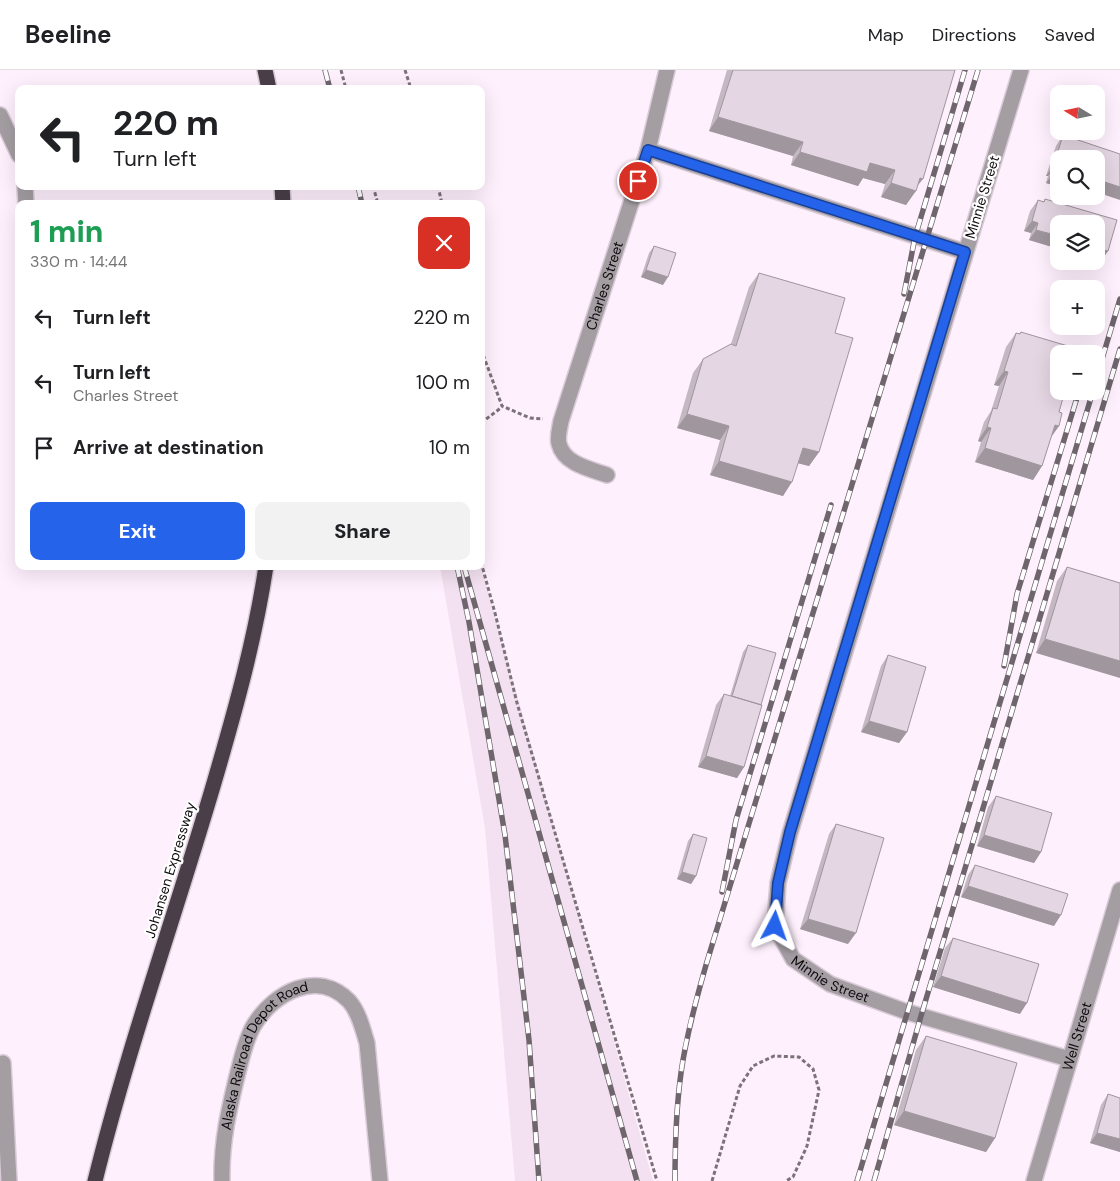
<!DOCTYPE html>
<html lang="en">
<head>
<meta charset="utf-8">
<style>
  body { margin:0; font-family:"DM Sans",sans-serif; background:#f2f2f2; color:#202124; height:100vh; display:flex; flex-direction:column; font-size:19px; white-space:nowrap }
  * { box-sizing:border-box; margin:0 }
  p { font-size:16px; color:#757577 }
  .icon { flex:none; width:28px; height:28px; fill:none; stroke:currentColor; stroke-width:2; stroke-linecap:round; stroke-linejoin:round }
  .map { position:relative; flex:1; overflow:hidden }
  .panel { position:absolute; left:15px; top:130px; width:470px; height:370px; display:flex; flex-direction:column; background:#fff; border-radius:10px; box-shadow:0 5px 20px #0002 }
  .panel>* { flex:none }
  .hud { position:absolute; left:15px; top:15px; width:470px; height:105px; border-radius:10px; box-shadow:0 5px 20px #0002; background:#fff; color:#202124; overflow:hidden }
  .needle { width:32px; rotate:280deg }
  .fabs { position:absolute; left:1050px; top:15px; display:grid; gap:10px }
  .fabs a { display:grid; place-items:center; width:55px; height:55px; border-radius:10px; background:#fff; box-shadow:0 5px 20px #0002; font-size:25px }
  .pin { position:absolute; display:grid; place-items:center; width:42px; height:42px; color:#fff; margin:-21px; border:2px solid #fff; border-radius:50%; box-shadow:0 1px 5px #0007 }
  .me { position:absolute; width:55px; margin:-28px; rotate:4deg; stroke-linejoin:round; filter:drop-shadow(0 0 4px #0008) }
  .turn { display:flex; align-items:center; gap:18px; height:105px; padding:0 15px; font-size:22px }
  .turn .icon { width:65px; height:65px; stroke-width:2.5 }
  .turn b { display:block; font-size:35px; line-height:42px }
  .round { display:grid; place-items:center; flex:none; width:52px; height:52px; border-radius:10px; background:#f2f2f2 }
  .headline { display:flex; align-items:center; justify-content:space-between; height:85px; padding:0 15px }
  h1 { font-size:30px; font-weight:800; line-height:38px; color:#1e9e55 }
  .cta { display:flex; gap:10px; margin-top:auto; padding:10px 15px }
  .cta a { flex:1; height:58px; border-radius:10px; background:#2563eb; color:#fff; font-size:20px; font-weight:800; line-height:58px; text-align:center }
  .cta a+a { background:#f2f2f2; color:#202124 }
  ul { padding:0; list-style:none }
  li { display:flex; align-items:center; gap:15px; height:65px; padding:0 15px }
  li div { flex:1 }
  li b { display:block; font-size:19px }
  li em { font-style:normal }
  header { display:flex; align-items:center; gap:30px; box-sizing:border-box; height:70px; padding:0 25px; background:#fff; border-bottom:1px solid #e0e0e0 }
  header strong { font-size:24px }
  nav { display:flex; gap:28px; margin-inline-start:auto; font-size:18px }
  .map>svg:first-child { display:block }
  .built { fill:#f3e0f0 }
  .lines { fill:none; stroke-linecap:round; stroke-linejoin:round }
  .minor-casing { stroke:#d9cbd7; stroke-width:18 }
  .highway-casing { stroke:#d9cbd7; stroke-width:18 }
  .path { stroke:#7b727a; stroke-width:3; stroke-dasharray:4 2.5; stroke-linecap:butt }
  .minor { stroke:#a49ea3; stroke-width:15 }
  .highway { stroke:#4a3f49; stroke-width:15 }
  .rail-casing { stroke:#6e656d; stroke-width:5.5 }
  .rail { stroke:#fff; stroke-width:4; stroke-dasharray:11; stroke-linecap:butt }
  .wall { fill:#c4b8c2 }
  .shaded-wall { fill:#a0969e }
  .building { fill:#e4d6e2; stroke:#a0969e }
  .route-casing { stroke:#184099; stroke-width:12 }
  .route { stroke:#2563eb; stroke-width:9 }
  .labels { text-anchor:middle; stroke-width:4.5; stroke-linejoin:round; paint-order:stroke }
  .street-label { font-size:14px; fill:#0f0a0e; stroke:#fff }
</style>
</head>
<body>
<header>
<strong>Beeline</strong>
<nav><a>Map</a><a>Directions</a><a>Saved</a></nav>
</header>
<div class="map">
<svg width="1120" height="1111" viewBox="0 0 1120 1111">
  <rect width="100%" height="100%" fill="#fff0fd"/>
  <!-- built -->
  <path class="built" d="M440 496H481L653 1111H515L485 758Z"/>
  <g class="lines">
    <!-- minor casing -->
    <g class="minor-casing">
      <g id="minor">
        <path id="s1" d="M1021 0 790 763 778 813 775 856 793 889 830 914 907 942 1069 989"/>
        <path d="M0 45 19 85"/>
        <path d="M648 80 965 182"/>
        <path d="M25 116 26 134"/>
        <path id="s2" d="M607 405C590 399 564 394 559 374 557 367 560 357 561 351L648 80 667 0"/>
        <path d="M3 993 9 1111"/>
        <path id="s3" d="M222 1111C221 1072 229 1039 238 1002 242 987 246 968 254 955 274 922 318 899 349 931 359 942 363 960 367 973L380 1111"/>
        <path id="s4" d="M1034 1111 1120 820"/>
      </g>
    </g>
    <!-- highway casing -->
    <g class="highway-casing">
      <path id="highway" d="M265 0 269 19
        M282 116 283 134
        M95 1111C128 977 175 846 214 713 235 641 255 570 266 496"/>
    </g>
    <!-- path -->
    <path class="path" d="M341 0 346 19
      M405 0 411 19
      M373 116 378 134
      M438 116 442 134
      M481 279 502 336 530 348 543 349
      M481 353 502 337
      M481 492 495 543 517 633 657 1111
      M712 1111 740 1016 753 996 774 986 799 987 813 999 819 1020 807 1076 793 1107 786 1111"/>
    <!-- minor -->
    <use href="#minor" class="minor"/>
    <!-- highway -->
    <use href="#highway" class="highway"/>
    <!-- rail casing -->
    <g class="rail-casing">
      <path id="rail" d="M325 0 330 19
        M358 116 362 134
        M904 224 915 167 965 0
        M1096 309 1120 229
        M457 496 469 552 505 765 529 970 539 1111
        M464 496 637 1111
        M1004 596 1017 524 1079 321
        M722 822 736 750 831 435
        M675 1111C675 1075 676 1039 681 1003 686 966 696 930 706 895L978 0
        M857 1111 1093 321
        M874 1111 921 946 1120 279"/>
    </g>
    <!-- rail -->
    <use href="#rail" class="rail"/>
  </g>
  <!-- wall -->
  <path class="wall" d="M727 0H955L917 117 906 135 881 127 885 114 863 108 858 116 791 95 793 86 709 61Z
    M1063 65 1059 89V117L1046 113 1048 106H1046L1056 76Z
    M1045 129 1117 150 1108 181 1100 192 1096 190V154H1059V179L1029 170 1031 163 1024 161 1030 141 1038 130 1043 132Z
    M654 176 663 215 641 207 649 183Z
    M759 203 835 263 819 382 809 396 798 393 783 426 710 405 720 370 677 358 693 303 703 289 731 274 749 217Z
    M1021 262 1059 342V356L1051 367 1042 396 1033 410 975 392 981 372 978 371 984 352 991 341 999 316 994 315 1006 277 1016 263 1019 264Z
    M1067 497 1120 513 1036 583 1057 511Z
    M748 575 761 635 744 697 737 708 698 697 716 635 724 624 730 626 743 582Z
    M888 585 907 662 899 673 861 662 881 596Z
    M996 726 1041 782 1034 793 977 776 988 737Z
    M836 754 848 874 800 859 829 764Z
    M693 764 696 806 691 814 677 809 688 771Z
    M975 795 1054 856 961 827 968 805Z
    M953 868 1020 944 933 917 945 878Z
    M926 966 995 1068 986 1082 894 1055 916 980Z
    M1108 1024 1120 1082 1090 1073 1101 1035Z"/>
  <!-- shaded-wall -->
  <path class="shaded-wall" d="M718 47 803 72 793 86 709 61Z
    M800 82 870 93 895 100 885 114 863 108 858 116 791 95Z
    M1054 95 1056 96 1048 106H1046Z
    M1054 102 1059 104V117L1046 113Z
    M920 108 923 109 914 120 916 121 906 135 881 127 891 113Z
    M1096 109 1120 117V130L1096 122Z
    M1032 151 1038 153 1031 163 1024 161Z
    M1036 160 1059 166V179L1029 170Z
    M1096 178 1108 181 1100 192 1096 190Z
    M646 200 668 207 663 215 641 207Z
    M1004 301 1008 302 999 316 994 315Z
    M687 344 729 356 720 370 677 358Z
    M1055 355 1059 356 1049 370Z
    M987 357 991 358 981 372 978 371Z
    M803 378 819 382 809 396 793 392Z
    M985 378 1042 396 1033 410 975 392Z
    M719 391 792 412 783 426 710 405Z
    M1045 569 1120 591V608L1036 583Z
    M869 651 907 662 899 673 861 662Z
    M706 686 744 697 737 708 698 697Z
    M984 765 1041 782 1034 793 977 776Z
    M682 802 696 806 691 814 677 809Z
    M968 816 1061 845 1054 856 961 827Z
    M808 849 856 863 848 874 800 859Z
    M941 906 1027 933 1020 944 933 917Z
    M904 1041 995 1068 986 1082 894 1055Z
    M1097 1063 1120 1069V1082L1090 1073Z"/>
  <!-- building -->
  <path class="building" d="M733 0H955L923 109 920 108 916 121 891 113 895 100 870 93 867 102 800 82 803 72 718 47Z
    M1063 65 1120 84V117L1096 109V89H1059V104L1054 102 1056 96 1054 95Z
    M1045 129 1117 150 1108 181 1096 178V154H1059V166L1036 160 1038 153 1032 151 1038 130 1044 132Z
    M654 176 676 183 668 207 646 200Z
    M759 203 845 228 835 263 853 268 819 382 803 378 792 412 719 391 729 356 687 344 703 289 731 274 736 276Z
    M1021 262 1078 279 1077 284H1059V321H1065L1059 342 1062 343 1059 356 1055 355 1042 396 985 378 991 358 987 357 993 338 997 339 1008 302 1004 301 1016 263 1020 264Z
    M1067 497 1120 513V591L1045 569Z
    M748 575 776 583 761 635 732 626Z
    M888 585 926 597 907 662 869 651Z
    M724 624 762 635 744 697 706 686Z
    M996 726 1052 743 1041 782 984 765Z
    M836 754 884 768 856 863 808 849Z
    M693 764 707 768 696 806 682 802Z
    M975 795 1068 824 1061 845 968 816Z
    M953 868 1039 894 1027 933 941 906Z
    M926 966 1017 993 995 1068 904 1041Z
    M1108 1024 1120 1028V1069L1097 1063Z"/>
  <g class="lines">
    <!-- route casing -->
    <g class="route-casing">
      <path id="route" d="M638 111 648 80 965 182 790 762 778 813 775 856"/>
    </g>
    <!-- route -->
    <use href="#route" class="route"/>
  </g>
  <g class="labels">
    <!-- street labels -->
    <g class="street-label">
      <text transform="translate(982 127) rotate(-73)" y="5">Minnie Street</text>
      <text dy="5" stroke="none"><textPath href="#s2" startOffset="225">Charles Street</textPath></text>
      <text transform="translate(170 800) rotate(-73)" y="5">Johansen Expressway</text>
      <text dy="5" stroke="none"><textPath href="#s1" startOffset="972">Minnie Street</textPath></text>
      <text dy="5" stroke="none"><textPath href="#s4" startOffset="151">Well Street</textPath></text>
      <text dy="5" stroke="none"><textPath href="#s3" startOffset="140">Alaska Railroad Depot Road</textPath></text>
    </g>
  </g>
</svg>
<div class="fabs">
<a><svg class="needle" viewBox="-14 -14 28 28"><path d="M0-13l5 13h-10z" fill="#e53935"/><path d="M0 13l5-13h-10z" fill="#757577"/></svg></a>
<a><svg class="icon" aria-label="search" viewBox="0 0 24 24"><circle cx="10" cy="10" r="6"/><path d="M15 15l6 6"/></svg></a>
<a><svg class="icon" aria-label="layers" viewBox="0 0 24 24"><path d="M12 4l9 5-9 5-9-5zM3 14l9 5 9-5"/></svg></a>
<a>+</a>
<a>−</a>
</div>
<div class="pin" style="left:638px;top:111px;background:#d93025"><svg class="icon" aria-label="arrive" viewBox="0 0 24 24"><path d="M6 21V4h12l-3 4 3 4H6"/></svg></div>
<svg class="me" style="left:775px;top:856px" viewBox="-20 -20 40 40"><path d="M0-17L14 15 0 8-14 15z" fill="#2563eb" stroke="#fff" stroke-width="4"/></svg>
<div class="hud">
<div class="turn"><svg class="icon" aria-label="left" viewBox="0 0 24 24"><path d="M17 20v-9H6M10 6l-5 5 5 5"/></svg><div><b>220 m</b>Turn left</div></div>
</div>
<section class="panel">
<div class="headline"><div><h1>1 min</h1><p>330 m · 14:44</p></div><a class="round" style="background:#d93025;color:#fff"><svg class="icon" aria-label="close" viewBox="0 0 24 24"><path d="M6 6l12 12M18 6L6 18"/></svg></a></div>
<ul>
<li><svg class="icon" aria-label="left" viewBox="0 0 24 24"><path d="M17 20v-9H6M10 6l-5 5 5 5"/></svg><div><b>Turn left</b></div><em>220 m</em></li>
<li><svg class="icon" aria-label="left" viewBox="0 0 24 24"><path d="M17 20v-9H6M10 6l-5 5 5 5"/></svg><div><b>Turn left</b><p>Charles Street</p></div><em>100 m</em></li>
<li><svg class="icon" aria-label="arrive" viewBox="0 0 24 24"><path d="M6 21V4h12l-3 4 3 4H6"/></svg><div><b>Arrive at destination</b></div><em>10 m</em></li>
</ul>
<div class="cta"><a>Exit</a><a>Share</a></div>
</section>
</div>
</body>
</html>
